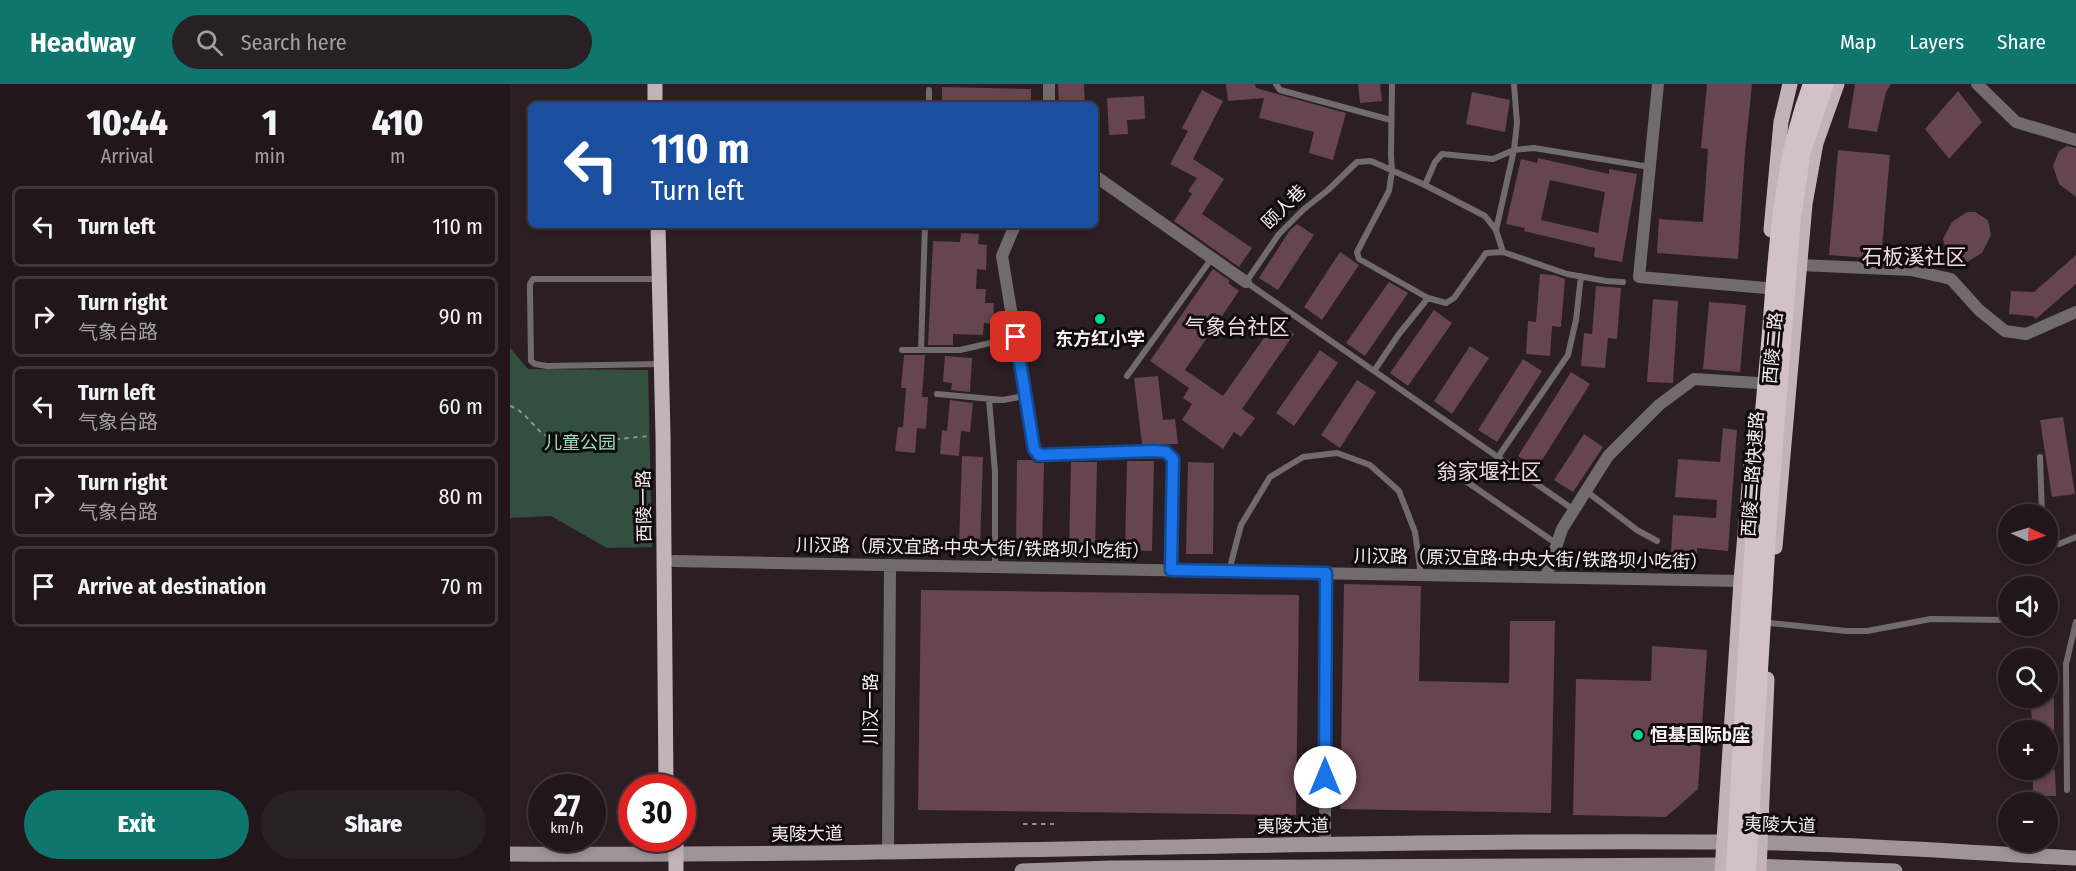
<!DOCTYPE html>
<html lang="en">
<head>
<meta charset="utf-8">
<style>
  body { margin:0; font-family:"Fira Sans Condensed","Noto Sans SC",sans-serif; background:#292023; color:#f1f3f6; height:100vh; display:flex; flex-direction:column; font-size:22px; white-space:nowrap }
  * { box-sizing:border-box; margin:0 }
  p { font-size:20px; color:#a29fa2 }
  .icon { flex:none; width:33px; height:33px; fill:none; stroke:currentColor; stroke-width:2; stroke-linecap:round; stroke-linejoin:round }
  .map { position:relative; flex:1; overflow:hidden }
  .sheet { display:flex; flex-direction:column; background:#21171a; width:510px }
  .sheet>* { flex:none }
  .banner { position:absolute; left:18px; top:18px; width:570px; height:126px; border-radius:9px; box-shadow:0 3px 9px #0003,0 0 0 2px #3e3639; background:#1a4fa0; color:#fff; overflow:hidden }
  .needle { width:39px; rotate:94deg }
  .tools { position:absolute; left:1488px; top:420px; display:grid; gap:12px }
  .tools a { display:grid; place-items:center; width:60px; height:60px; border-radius:50%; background:#21171a; box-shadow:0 3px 9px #0003,0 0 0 2px #3e3639; font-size:30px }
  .speed { position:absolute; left:18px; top:690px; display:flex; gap:12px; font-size:30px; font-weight:700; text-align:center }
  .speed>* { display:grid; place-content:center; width:78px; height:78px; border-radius:50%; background:#21171a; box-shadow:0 3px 9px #0003,0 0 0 2px #3e3639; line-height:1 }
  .speed small { font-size:15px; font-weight:400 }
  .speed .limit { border:9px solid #d22; background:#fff; color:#111 }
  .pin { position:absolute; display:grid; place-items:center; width:51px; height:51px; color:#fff; margin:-26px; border-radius:12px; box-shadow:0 3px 9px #0006 }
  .me { position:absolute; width:66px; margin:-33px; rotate:0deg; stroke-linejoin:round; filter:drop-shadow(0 0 4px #0008) }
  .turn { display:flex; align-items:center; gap:21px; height:126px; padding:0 24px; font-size:27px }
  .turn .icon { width:78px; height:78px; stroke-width:2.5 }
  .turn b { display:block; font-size:42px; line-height:51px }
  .eta { display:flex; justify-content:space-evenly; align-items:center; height:102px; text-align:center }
  .eta b { font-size:36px; font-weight:800; line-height:42px }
  .primary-button { display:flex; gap:12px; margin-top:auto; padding:12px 24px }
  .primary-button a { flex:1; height:69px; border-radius:36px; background:#0f766e; color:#fff; font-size:24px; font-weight:800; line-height:69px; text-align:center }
  .primary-button a+a { background:#292023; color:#f1f3f6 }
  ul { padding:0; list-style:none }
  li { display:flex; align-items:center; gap:18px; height:81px; margin:0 12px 9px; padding:0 12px; border:3px solid #3e3639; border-radius:9px }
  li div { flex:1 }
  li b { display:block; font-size:22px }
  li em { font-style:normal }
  header { display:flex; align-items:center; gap:36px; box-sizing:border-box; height:84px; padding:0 30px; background:#0f766e; color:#fff }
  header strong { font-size:28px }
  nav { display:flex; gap:33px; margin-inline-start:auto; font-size:21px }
  .search { width:420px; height:54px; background:#292023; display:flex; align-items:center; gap:15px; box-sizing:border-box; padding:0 21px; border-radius:33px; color:#a29fa2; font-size:22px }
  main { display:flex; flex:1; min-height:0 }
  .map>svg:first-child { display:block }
  .green { fill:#324f3f }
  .building { fill:#664450; fill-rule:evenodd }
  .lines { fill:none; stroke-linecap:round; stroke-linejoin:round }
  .path { stroke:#978c8f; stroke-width:2; stroke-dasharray:4.5 4.5; stroke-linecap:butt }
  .service { stroke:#726b6d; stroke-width:6 }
  .minor { stroke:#726b6d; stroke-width:12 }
  .secondary { stroke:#9f9497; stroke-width:15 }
  .primary { stroke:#c2b3b8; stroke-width:15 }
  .trunk-bridge { stroke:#d2c2c7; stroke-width:16 }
  .route-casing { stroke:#114b97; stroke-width:15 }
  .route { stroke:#1a73e8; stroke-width:10 }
  .poi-dot { fill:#00d98c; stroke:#100b0d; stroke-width:2 }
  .labels { text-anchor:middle; stroke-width:6; stroke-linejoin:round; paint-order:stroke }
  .street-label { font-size:18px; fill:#f8eef1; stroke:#100b0d }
  .poi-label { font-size:18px; font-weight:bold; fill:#f8eef1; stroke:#100b0d }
  .park-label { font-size:18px; fill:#9fdcb9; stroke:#100b0d }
  .quarter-label { font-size:21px; fill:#eedce2; stroke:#100b0d }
</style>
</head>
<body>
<header>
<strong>Headway</strong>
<div class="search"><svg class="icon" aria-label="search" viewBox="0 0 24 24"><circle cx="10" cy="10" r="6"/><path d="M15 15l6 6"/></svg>Search here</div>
<nav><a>Map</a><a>Layers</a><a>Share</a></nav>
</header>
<main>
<section class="sheet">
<div class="eta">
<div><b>10:44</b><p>Arrival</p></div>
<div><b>1</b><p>min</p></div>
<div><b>410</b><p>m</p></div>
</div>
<ul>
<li><svg class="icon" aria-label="left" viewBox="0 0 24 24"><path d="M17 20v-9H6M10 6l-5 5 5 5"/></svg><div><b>Turn left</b></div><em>110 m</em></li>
<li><svg class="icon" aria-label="right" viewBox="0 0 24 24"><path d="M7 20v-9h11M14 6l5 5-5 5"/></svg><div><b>Turn right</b><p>气象台路</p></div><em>90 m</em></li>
<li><svg class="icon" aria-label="left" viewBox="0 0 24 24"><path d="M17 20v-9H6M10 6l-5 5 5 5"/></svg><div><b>Turn left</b><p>气象台路</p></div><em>60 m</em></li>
<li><svg class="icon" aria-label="right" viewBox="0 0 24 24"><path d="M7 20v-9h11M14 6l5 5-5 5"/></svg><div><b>Turn right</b><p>气象台路</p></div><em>80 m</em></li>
<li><svg class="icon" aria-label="arrive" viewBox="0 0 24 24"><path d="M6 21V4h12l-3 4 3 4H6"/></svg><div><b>Arrive at destination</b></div><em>70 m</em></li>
</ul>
<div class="primary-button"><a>Exit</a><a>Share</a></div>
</section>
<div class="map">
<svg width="1566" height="787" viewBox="0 0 1566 787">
  <rect width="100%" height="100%" fill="#2c1f23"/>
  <!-- green -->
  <path class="green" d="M0 264 18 285 138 286 142 463 97 464 41 432 0 434Z"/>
  <!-- building -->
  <path class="building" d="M548 0H574L575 21H549Z
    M716 0H745L746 4 836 29 823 76 799 69 804 48 749 34 754 14 718 17Z
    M848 0H870L872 17 850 19Z
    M1197 0H1242L1235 68 1228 175 1147 169 1149 135 1193 138 1198 65 1191 64Z
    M1345 0H1381L1376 8 1367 48 1338 44Z
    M432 3 521 5V21H432Z
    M692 6 713 17 683 75 714 95 692 130 742 164 729 183 664 137 682 110 678 107 687 94 660 80 678 47 672 44Z
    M1448 7 1472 38 1439 75 1415 45Z
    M962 8 1000 16 995 48 956 40Z
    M634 12 635 35 617 36 618 50 599 51 597 14Z
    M1557 62 1566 64V113L1549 100 1543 82 1549 67Z
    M1328 66 1380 71 1371 175 1319 171Z
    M1028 74 1099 90V85L1127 90 1112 178 1084 173 1085 164 1014 147 1015 144 996 140 1011 75 1027 79ZM1040 96 1095 108 1088 149 1031 136Z
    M1457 128H1465L1478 136 1481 151 1472 169 1457 178H1450L1442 175 1437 170 1433 155 1442 138Z
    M787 140 804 151 768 206 749 194 780 146Z
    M451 149 469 150 468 160 477 161 476 186 467 185 466 205H476L475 219H484L483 240 474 239 473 251 443 250V261H418L423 157 450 158Z
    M830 168 849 181 812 236 794 223Z
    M1566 171V200L1526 235 1523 232 1499 230 1501 207 1524 208Z
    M703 185 720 197 718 199 729 207 675 286 713 312 766 237 784 250 732 325 745 334 731 353 724 348 713 365 672 336 682 320 673 314 679 304 640 277Z
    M1030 190 1044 191 1055 195 1051 243 1042 242 1040 272 1016 270 1018 237 1026 238Z
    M879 198 898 209 855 272 836 259Z
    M1086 202 1111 204 1107 255 1098 254 1095 284 1071 282 1074 249 1082 250Z
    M1143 215 1168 217 1163 299 1137 298Z
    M1199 218 1236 221 1230 288 1193 285Z
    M924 226 942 239 898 302 880 289Z
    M960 262 979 274 942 330 924 317Z
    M810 266 828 279 784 342 766 329Z
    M394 271H415L412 313H418L416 345 407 344 405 369 385 367 388 343H393L396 304H391Z
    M435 272 462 274 460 308 441 306 442 299 433 298Z
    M1013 275 1032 287 987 358 968 346Z
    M1061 288 1080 300 1027 384 1008 372Z
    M648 292 653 336 665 335 668 360H632L624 294Z
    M847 296 866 308 830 364 811 351Z
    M440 316 463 319 460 348 451 347 449 372 430 370 432 346 437 347Z
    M1553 333 1565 410 1542 413 1530 336Z
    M1213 344 1227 346 1218 467 1187 464V471L1161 469 1163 431 1206 434 1207 416 1165 413 1168 375 1210 378Z
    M1074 350 1093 363 1063 408 1044 396Z
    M452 372 473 373 470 463 449 462Z
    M507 376H522L526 379H534L532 468 506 467Z
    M617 377H644L642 467 615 466Z
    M561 378H587L585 469 559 468Z
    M678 378 704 379 703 470H676Z
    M834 500 911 502 909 597 999 599 1000 537H1045L1041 729 830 725Z
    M411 506 789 511 786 731 408 726Z
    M1142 562 1197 566 1188 705 1156 733 1063 731 1066 595 1141 597Z
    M1521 614H1544V646H1522Z
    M1523 686H1545L1546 712H1523Z"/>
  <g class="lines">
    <!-- path -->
    <path class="path" d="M0 322C18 328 25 348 39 353 64 362 113 354 140 352
      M513 740H544"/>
    <!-- service -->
    <path class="service" d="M766 0 770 6 881 36
      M882 0 881 71 882 87 879 107 847 168 849 175 918 214 936 219 944 214 976 169 993 168 1057 190 1096 197 1113 198
      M419 21V6
      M915 101 925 78 932 70 983 75 1004 66 1024 64 1140 83
      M986 146 1004 66 1007 39 1004 0
      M993 168 986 146 975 132 915 101 861 77 847 78 818 106 794 125 769 150 736 198 1064 426
      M149 195H23L20 200V207L21 277 25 280 37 282 150 280
      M392 266H450L506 253
      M411 266 415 141
      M864 287 889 250 918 214
      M617 292 702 174
      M427 310 493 316 514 312
      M479 315 485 388V483
      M988 373 1058 271 1066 236 1071 192
      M1530 373 1532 430
      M944 389 1047 460
      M1076 407 1127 446 1147 457
      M1538 459 1539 461 1549 460 1566 453
      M719 487 731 441 760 393 793 373 827 369 860 381 889 407 905 448 911 491
      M1260 539 1336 547H1357L1421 535 1498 536
      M1557 706 1556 580 1566 538"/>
    <!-- minor -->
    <path class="minor" d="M1148 0 1129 193 1256 204
      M1467 0 1506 38 1566 56
      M539 21V0
      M585 92 736 198
      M505 141 492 172 524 365 529 371 656 368 663 375 661 486
      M1290 181 1401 186 1441 195 1469 226 1495 247 1516 250 1566 228
      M164 477 1231 497
      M1036 493 1052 445 1098 372 1149 321 1184 295 1248 299
      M815 761 816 489
      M378 769 380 481"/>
    <!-- secondary -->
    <path class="secondary" d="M0 770C404 773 808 755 1212 758 1330 759 1448 768 1566 774
      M512 787 601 784 1212 781 1385 787"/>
    <!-- primary -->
    <path class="primary" d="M145 0V21
      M148 141 153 351 156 704
      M1261 146 1271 38 1280 0
      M1265 463 1295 120 1306 59 1327 0
      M166 754V787
      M1212 787 1231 497 1241 379
      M1249 787 1257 595"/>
    <!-- trunk-bridge -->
    <path class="trunk-bridge" d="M1224 787C1233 615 1242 443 1258 272 1266 180 1268 87 1301 0
      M1238 787 1259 435 1283 133 1293 67 1316 0"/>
  </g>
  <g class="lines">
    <!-- route casing -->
    <g class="route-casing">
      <path id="route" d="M506 253 524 365 529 371 644 367 656 368 663 375 661 486 816 489 815 693"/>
    </g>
    <!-- route -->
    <use href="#route" class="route"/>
  </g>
  <!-- markers -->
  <g class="poi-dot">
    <circle cx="590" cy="235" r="6"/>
    <circle cx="1128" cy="651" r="6"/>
  </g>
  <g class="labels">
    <!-- street labels -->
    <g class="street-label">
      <text transform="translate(774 123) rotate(-45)" y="6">颐人巷</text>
      <text transform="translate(1263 264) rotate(-85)" y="6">西陵二路</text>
      <text transform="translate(1243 390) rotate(-86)" y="6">西陵二路快速路</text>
      <text transform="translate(134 422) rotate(-91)" y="6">西陵一路</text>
      <text transform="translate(463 464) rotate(1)" y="6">川汉路（原汉宜路·中央大街/铁路坝小吃街）</text>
      <text transform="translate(1021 475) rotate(1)" y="6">川汉路（原汉宜路·中央大街/铁路坝小吃街）</text>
      <text transform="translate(361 625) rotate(-90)" y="6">川汉一路</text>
      <text transform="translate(1270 741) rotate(2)" y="6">夷陵大道</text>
      <text transform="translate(783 742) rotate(-1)" y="6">夷陵大道</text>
      <text transform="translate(297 750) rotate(-1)" y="6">夷陵大道</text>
    </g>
    <!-- poi labels -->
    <g class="poi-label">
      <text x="590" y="261">东方红小学</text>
      <text x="1140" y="657" text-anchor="start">恒基国际b座</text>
    </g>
    <!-- park labels -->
    <g class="park-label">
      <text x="70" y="365">儿童公园</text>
    </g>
    <!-- quarter labels -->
    <g class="quarter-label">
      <text x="1404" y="180">石板溪社区</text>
      <text x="727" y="250">气象台社区</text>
      <text x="979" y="395">翁家堰社区</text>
    </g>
  </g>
</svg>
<div class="tools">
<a><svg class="needle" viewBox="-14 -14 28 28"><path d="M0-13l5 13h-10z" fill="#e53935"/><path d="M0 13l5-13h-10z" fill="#a29fa2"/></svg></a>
<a><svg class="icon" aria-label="sound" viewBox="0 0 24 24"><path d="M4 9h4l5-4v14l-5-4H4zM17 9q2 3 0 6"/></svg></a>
<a><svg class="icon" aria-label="search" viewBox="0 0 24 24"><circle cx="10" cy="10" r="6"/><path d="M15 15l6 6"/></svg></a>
<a>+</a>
<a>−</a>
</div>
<div class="speed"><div>27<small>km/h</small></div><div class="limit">30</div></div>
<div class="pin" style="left:506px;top:253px;background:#d93025"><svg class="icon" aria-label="arrive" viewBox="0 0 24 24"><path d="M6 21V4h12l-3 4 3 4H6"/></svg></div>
<svg class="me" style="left:815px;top:693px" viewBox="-20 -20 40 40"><circle r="19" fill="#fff"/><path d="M0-13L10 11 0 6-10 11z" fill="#1a73e8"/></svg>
<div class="banner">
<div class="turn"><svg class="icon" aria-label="left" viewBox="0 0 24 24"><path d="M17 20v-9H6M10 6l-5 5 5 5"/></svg><div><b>110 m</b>Turn left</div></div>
</div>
</div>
</main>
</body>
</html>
